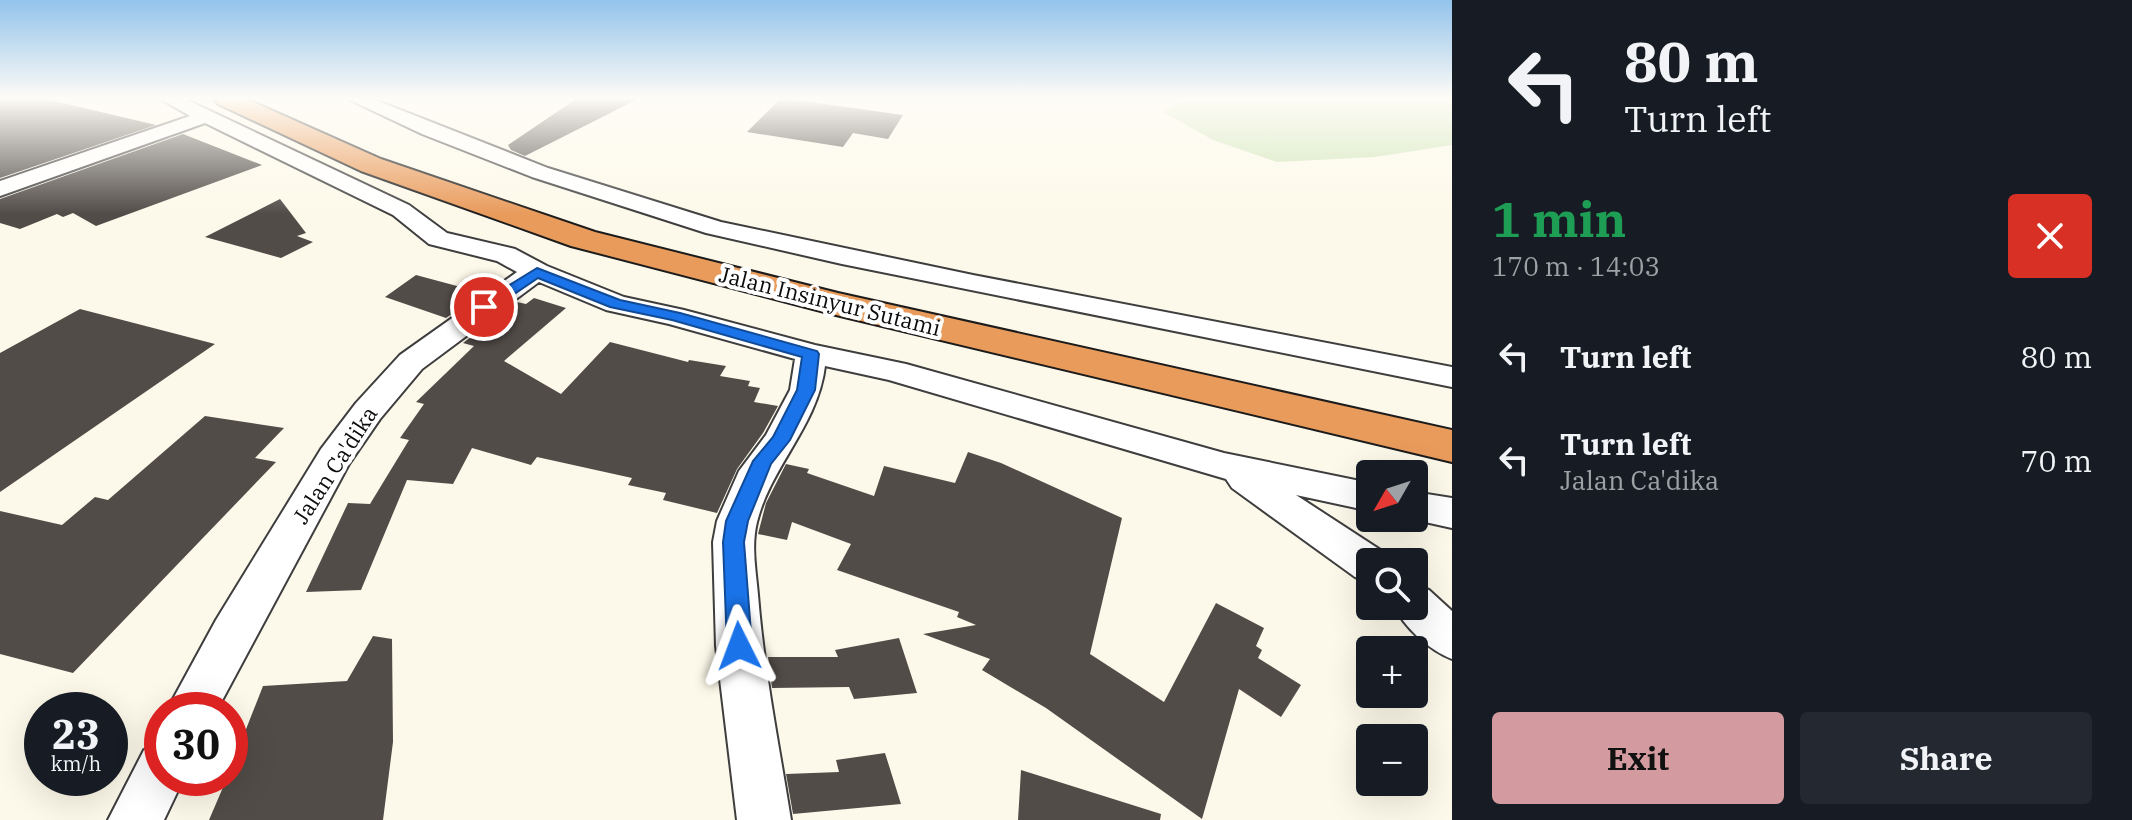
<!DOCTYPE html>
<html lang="en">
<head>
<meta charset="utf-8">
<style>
  body { margin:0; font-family:"IBM Plex Serif",serif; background:#242831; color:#f1f3f6; height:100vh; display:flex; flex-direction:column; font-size:30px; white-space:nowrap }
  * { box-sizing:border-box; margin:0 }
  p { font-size:26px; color:#9ea1a6 }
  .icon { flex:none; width:44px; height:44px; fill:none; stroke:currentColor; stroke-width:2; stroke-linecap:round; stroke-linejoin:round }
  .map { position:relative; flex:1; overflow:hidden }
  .panel { display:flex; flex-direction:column; background:#171b24; width:680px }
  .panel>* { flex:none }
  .guide { background:#171b24; color:#f1f3f6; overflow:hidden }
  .needle { width:52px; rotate:231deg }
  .controls { position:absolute; left:1356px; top:460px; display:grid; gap:16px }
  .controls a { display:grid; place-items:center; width:72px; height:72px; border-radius:8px; background:#171b24; box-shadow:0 8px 32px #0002; font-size:40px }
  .speed { position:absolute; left:24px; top:692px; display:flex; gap:16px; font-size:40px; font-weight:700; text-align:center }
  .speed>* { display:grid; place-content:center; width:104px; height:104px; border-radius:50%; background:#171b24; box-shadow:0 8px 32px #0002; line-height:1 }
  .speed small { font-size:20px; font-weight:400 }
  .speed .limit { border:12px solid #d22; background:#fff; color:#111 }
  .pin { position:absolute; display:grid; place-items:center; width:68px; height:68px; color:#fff; margin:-34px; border:4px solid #fff; border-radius:50%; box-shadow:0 2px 8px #0007 }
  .me { position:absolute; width:88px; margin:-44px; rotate:357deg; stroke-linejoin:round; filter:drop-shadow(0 0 6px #0008) }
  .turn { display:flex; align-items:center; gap:28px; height:168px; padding:0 40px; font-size:36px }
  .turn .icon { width:104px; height:104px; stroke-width:2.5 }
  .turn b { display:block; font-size:56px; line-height:68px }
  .round { display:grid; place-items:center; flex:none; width:84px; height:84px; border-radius:8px; background:#242831 }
  .overview { display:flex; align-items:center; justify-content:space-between; height:136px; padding:0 40px }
  h1 { font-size:48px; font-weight:700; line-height:60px; color:#1e9e55 }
  .button { display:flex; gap:16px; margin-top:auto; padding:16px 40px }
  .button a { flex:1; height:92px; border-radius:8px; background:#d39aa0; color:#111; font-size:32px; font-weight:700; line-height:92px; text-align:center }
  .button a+a { background:#242831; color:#f1f3f6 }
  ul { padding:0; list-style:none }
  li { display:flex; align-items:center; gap:24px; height:104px; padding:0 40px }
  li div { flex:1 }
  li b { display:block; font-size:30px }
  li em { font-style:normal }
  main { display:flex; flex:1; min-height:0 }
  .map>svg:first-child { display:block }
  .green { fill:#cfe5b7 }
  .building { fill:#524c48 }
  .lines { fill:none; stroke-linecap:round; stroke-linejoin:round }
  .minor-casing { stroke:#3e3e3e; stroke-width:4 }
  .highway-casing { stroke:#1c1c1c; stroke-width:4 }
  .minor { fill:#fff; fill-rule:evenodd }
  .highway { fill:#e99b5c; fill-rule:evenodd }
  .route { fill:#1a73e8; stroke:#114b97; stroke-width:2 }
  .labels { text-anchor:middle; stroke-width:8; stroke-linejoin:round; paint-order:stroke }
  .street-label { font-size:22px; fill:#0b0b0b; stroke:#fff }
</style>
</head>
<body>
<main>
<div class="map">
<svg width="1452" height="820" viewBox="0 0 1452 820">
  <rect width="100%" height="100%" fill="#fdf9ea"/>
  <!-- green -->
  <path class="green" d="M1187 99H1452V145L1375 157 1277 162 1213 140 1163 112Z"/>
  <!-- building -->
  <path class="building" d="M0 99H46L156 125 0 178Z
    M576 99H638L525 156 511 150 508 145Z
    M780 99H790L903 115 888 139 853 133 843 147 747 132Z
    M183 134 262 165 96 226 73 213 63 217 57 214 20 229 0 223V199Z
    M280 199 306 233 297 236 313 242 281 258 205 237Z
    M416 275 483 293 446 318 385 297Z
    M534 298 566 308 504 361 561 394 610 342 688 362 689 360 726 366 720 376 750 381 748 386 760 388 754 402 778 406 763 433 737 469 717 513 663 500 666 493 628 485 632 478 537 457 531 465 472 448 453 484 407 480 361 590 306 592 348 503 370 504 409 440 400 438 424 404 416 402 474 346 463 343 517 302 526 304Z
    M80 309 215 344 0 492V353Z
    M205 416 284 428 255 458 276 462 73 673 0 654V511L62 525 95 497 108 500Z
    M968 452 1001 463 1122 518 1090 654 1164 702 1216 603 1264 628 1256 646 1262 650 1258 658 1301 685 1281 717 1239 689 1202 819 1046 708 982 670 990 659 923 634 976 625 957 617 959 612 837 570 851 544 792 522 787 540 758 534 766 503 786 464 809 469 807 473 874 496 884 466 955 483Z
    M373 636 392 639 393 742 383 820H209L227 778H230V770L263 686 347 681Z
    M899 638 917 693 854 699 849 687 772 688 768 657H838L835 650Z
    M885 753 901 804 793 814 786 774 839 772 836 760Z
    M1021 770 1161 814 1160 820H1018Z"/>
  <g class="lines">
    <!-- minor casing -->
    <g class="minor-casing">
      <path id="minor" d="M161 99H185L409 205 447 233 515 249 547 266 624 297 684 310 815 345 906 364 1224 453 1370 483V511L1296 495 1385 553 1389 562H1370V582L1355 577 1232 488 1226 479 889 380 825 366C818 425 771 466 757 522 751 546 756 571 758 595 764 671 779 745 791 820H737L716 646 713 542 717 521 739 471 766 435 790 390 795 359 669 324 606 310 539 282 422 369 380 419 349 464 217 710H167L216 620 321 449 356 403 400 355 517 272 497 261 429 244 393 215 205 123 0 196V181L190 116Z
        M348 99H373L548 168 721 222 973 275 1452 367V387L842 264 706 233 532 177 422 134Z
        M1414 492 1452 498V528L1407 518H1414Z
        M1414 585 1429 590 1452 611V659C1429 650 1405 628 1394 606H1414Z
        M162 742V778H184L164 820H108L144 750Z"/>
    </g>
    <!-- highway casing -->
    <g class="highway-casing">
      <path id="highway" d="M214 99H246L381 159 595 232 838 293 1452 430V462L836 315 571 246 361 171 218 104Z"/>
    </g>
    <!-- minor -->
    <use href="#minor" class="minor"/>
    <!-- highway -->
    <use href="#highway" class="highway"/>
  </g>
  <!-- sky -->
  <linearGradient id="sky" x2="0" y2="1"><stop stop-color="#93c3ec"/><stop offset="0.46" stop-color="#fefcf6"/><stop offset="1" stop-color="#fefcf6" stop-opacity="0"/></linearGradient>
  <rect width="1452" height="214" fill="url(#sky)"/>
  <!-- route -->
  <path class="route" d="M537 268 620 300 680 313 817 351 819 354 815 390 790 440 771 464 748 521 744 542 752 646 748 653 739 656 731 653 727 646 723 542 726 521 753 461 773 437 797 390 802 357 672 320 610 307 538 278 489 311H479V304Z"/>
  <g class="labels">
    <!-- street labels -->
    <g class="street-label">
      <text transform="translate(830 301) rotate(14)" y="8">Jalan Insinyur Sutami</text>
      <text transform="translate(335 465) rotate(-57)" y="8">Jalan Ca'dika</text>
    </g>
  </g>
</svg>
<div class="controls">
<a><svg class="needle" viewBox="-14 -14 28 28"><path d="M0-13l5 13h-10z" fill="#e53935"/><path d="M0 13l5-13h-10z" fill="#9ea1a6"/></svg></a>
<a><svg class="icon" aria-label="search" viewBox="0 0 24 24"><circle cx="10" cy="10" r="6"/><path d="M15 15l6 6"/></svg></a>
<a>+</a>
<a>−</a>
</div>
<div class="speed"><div>23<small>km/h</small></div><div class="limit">30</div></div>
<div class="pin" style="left:484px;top:307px;background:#d93025"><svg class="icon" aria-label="arrive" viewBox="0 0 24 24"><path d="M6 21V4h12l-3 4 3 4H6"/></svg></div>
<svg class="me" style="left:739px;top:646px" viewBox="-20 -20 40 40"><path d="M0-17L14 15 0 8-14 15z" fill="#1a73e8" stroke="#fff" stroke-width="4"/></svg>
</div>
<section class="panel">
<div class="guide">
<div class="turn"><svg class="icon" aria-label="left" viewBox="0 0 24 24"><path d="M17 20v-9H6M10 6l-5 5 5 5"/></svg><div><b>80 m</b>Turn left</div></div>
</div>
<div class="overview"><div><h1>1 min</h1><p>170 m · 14:03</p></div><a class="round" style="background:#d93025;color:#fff"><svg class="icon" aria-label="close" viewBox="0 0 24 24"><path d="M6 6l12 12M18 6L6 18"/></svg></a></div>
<ul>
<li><svg class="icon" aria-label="left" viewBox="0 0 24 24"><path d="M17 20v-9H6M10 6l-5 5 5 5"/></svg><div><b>Turn left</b></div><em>80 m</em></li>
<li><svg class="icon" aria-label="left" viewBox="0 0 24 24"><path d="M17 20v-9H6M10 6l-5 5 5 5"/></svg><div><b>Turn left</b><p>Jalan Ca'dika</p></div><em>70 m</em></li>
</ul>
<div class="button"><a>Exit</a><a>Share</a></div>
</section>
</main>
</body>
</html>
